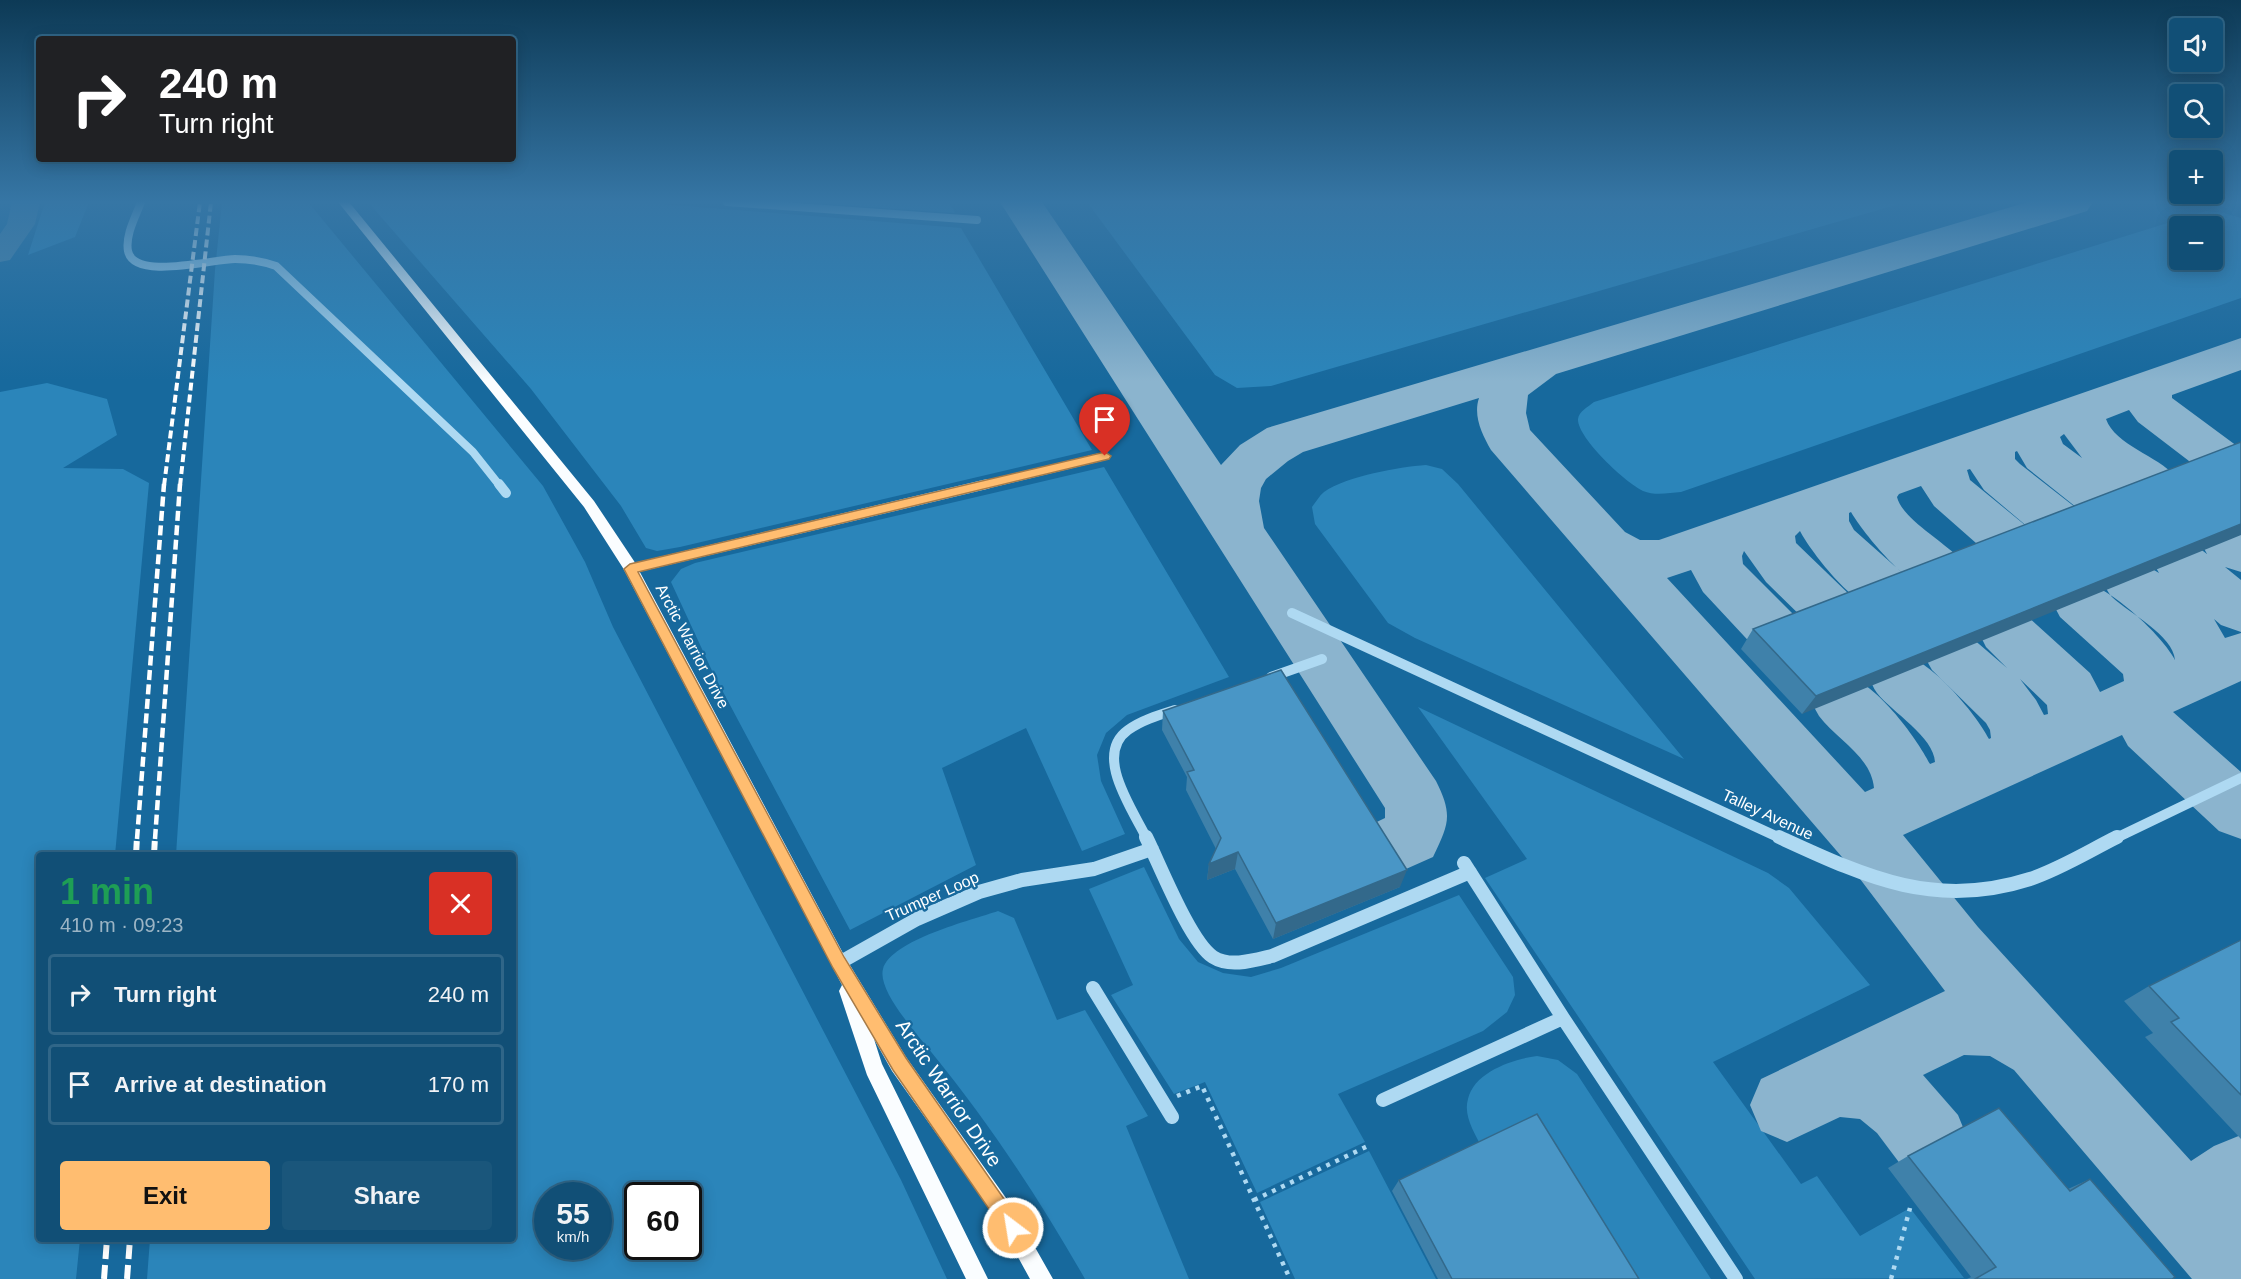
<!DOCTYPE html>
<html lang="en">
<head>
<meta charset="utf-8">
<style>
  body { margin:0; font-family:Helvetica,sans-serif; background:#1a567b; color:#f1f3f6; height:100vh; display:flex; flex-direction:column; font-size:22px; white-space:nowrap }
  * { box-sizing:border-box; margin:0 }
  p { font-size:20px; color:#9cb5c5 }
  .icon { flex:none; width:33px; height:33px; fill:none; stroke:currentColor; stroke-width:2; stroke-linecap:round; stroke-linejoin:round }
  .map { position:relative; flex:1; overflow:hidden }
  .sheet { position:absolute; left:36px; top:852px; width:480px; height:390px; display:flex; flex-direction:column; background:#114f76; border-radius:6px; box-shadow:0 3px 15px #0003,0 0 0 2px #306688 }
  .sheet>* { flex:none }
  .top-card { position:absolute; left:36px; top:36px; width:480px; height:126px; border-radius:6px; box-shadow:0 3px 15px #0003,0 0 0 2px #306688; background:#202124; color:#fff; overflow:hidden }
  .tools { position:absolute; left:2169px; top:18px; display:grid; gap:12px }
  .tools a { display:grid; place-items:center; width:54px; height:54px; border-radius:6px; background:#114f76; box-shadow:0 3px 15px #0003,0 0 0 2px #306688; font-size:30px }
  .speed { position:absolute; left:534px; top:1182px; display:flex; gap:12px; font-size:30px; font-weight:700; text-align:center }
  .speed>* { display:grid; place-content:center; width:78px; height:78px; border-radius:50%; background:#114f76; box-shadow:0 3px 15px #0003,0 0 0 2px #306688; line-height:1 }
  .speed small { font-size:15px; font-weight:400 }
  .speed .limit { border:3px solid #111; border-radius:9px; background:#fff; color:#111 }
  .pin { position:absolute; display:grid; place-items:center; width:51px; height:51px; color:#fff; margin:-62px -26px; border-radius:50% 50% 50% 0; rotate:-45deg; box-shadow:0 0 6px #0007 }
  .pin .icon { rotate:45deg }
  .me { position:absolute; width:66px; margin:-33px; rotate:329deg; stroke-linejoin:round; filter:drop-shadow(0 0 4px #0008) }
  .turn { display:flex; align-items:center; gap:21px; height:126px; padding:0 24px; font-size:27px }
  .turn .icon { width:78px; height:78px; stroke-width:2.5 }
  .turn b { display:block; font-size:42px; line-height:51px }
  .round { display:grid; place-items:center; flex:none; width:63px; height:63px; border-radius:6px; background:#1a567b }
  .overview { display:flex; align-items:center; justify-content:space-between; height:102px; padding:0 24px }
  h1 { font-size:36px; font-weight:600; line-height:45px; color:#1e9e55 }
  .cta { display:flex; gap:12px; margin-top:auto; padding:12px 24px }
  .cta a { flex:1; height:69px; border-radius:6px; background:#ffbd70; color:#111; font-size:24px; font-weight:600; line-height:69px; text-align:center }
  .cta a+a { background:#1a567b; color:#f1f3f6 }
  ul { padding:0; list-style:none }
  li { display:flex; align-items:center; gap:18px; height:81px; margin:0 12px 9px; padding:0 12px; border:3px solid #306688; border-radius:6px }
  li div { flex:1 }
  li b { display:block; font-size:22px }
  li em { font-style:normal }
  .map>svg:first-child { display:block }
  .green { fill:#2b85ba; fill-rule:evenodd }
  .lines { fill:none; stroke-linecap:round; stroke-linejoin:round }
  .river { fill:#4e85a8; fill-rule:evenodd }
  .taxiway { fill:#8bb4ce; fill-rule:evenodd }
  .path { stroke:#aed9f2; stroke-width:4.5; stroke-dasharray:4 6; stroke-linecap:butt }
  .minor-far2 { stroke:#aed9f2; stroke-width:8 }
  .minor-far1 { stroke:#aed9f2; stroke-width:10 }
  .minor { stroke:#aed9f2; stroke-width:14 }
  .major { fill:#fafdff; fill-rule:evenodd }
  .rail-far2 { stroke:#fff; stroke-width:4; stroke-dasharray:8 4; stroke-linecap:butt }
  .rail-far1 { stroke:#fff; stroke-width:4.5; stroke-dasharray:10 4.5; stroke-linecap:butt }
  .rail { stroke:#fff; stroke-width:6; stroke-dasharray:14 6; stroke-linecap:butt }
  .wall { fill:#3f81aa }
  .shaded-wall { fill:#33698b }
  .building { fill:#4996c6; stroke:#33698b; stroke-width:1.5 }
  .route { fill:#ffbd70; stroke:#a67b49; stroke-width:1.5 }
  .labels { text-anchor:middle; stroke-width:4.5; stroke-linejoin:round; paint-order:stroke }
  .street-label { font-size:16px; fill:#fff; stroke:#17699d }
  .near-street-label { font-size:20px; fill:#fff; stroke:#17699d }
</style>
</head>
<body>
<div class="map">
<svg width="2241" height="1279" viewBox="0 0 2241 1279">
  <rect width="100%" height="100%" fill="#17699d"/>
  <!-- green -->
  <path class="green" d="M45 202H89L75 237 28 255Z
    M222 202H308L543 486 585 562 613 627 901 1180 947 1279H147L150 1239H513V855H176L215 270ZM548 1196H598V1246H548ZM638 1196H688V1246H638Z
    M368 202H636L961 228 1092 450 680 547 657 551 646 548 621 506 531 389Z
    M798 202H949L955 213Z
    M1087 202H1906L1271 386 1237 388 1215 375Z
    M2206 211 2224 213 2241 218V298L1681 492C1669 493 1655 496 1643 491 1626 483 1577 438 1578 419 1579 411 1588 407 1594 402ZM2180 226H2212V260H2180Z
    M47 383 107 399 117 435 63 468 123 469 149 483 115 855H39V1239H80L76 1279H0V392Z
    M1426 465 1442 469 1458 484 1684 759 1415 638 1388 623 1315 524 1312 507C1316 502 1319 496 1324 492 1347 476 1399 467 1426 465Z
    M1104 467 1229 677 1127 715 1106 733 1097 755 1101 781 1125 834 1082 851 1026 728 942 768 976 865 850 930 714 675 671 582 681 569 695 563Z
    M1418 707 1768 873 1789 888 1870 985 1713 1062 1801 1184 1817 1176 1860 1236 1910 1208 1964 1278 1755 1279 1485 878 1527 859Z
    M1144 867 1179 939 1198 962 1223 973 1251 977 1281 968 1459 895 1513 977 1515 995 1507 1012 1483 1031 1338 1094 1365 1142 1257 1193 1205 1082 1174 1094 1111 995 1133 985 1089 889Z
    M998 911 1014 918 1057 1020 1085 1010 1148 1116 1126 1126 1189 1279H1085C1040 1200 990 1124 932 1053 919 1036 877 991 883 969 891 940 972 920 998 911Z
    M1537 1056 1558 1060 1577 1074 1711 1279H1619L1482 1148C1475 1133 1463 1116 1468 1099 1474 1072 1513 1059 1537 1056Z
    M1369 1151 1436 1279H1295L1260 1202Z"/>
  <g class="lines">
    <!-- river -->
    <path class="river" d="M12 202H40L35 224 10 260 0 262V234L7 224Z"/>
    <!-- taxiway -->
    <path class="taxiway" d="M1000 202H1042L1221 465 1240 445 1267 428 2028 202H2093L2087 211 1556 374 1528 395 1526 413 1530 430 1625 532 1640 540H1659L2241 338V370L2172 395V398L2241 449V475L2224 480 2206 474 2138 422 2129 410 2106 419C2115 445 2158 456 2175 476 2177 479 2180 484 2182 488L2174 501C2154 507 2146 507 2128 494L2135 506 2127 519 2109 525 2091 519 2027 468 2017 451 2015 452V459L2020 464 2080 511 2087 525 2080 539 2061 544 2042 539 1984 490 1970 469 1967 470 1970 480 2031 530 2039 544 2031 558 2012 564 1993 558 1934 506 1921 486 1899 494 1897 497C1902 518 1941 540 1957 556 1961 560 1963 567 1966 572L1958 587C1953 588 1946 592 1940 592 1912 594 1864 534 1851 512L1849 513V521L1854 530 1907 577 1915 592 1907 607C1901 609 1894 612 1888 613 1860 615 1812 554 1800 531L1795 536 1796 543 1853 598 1861 613 1853 628 1833 635 1813 628 1766 582 1744 551 1742 556 1743 564 1797 618 1805 634 1797 650 1777 656 1757 650 1703 592 1691 570 1667 578 1865 792 1874 788C1871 756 1837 740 1819 716 1816 711 1813 705 1810 699L1819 682C1826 680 1835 675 1842 675 1874 679 1916 737 1930 764L1935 762C1934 737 1892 712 1877 693 1873 688 1871 681 1868 676L1876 659C1883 657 1892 652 1899 653 1928 657 1976 713 1989 739L1991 738 1990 730 1986 723 1932 670 1923 654 1932 638 1952 631 1972 638 2007 668 1986 647 1978 631 1986 615 2006 609 2026 615 2090 673 2100 692 2124 681 2123 674 2060 617 2052 602 2060 587C2067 585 2076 580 2083 582 2110 587 2162 635 2175 660 2173 635 2130 614 2112 597 2108 593 2105 586 2103 581L2111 566C2131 560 2140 560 2159 573L2152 561 2160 547C2180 540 2190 540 2207 554L2200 541 2208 527 2227 521 2241 526V572L2225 567 2241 580V632L2221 625 2214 619 2225 638 2241 633V681L2173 712 2241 772V839L2219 831 2128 746 2122 735 1903 835 1978 927 2191 1161 2214 1146 2241 1135V1279H2192L2014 1070 1990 1056 1964 1055 1923 1075 1958 1115 1969 1142 1958 1169 1931 1180 1904 1169 1877 1133 1860 1119 1840 1117 1787 1142 1761 1131 1750 1105 1761 1079 1945 991 1854 871 1491 450C1482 434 1473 416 1479 398L1303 452 1288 461 1266 479 1261 488 1259 501 1264 528 1436 781C1453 815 1449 824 1433 857L1379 881 1356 872 1347 852 1356 832 1385 818V808ZM2064 434 2082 458 2063 444 2060 437ZM2020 679 2047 705 2048 714 2044 715 2036 700Z"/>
    <!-- path -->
    <path class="path" d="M1177 1096 1202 1086 1290 1279
      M1254 1200 1370 1145
      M1891 1279 1910 1208"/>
    <!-- minor-far2 -->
    <path class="minor-far2" d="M141 202C136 216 125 235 128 251 134 281 213 259 235 259 250 259 262 261 276 266L473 452 500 486
      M727 202 977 220
      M981 486 1105 456"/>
    <!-- minor-far1 -->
    <path class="minor-far1" d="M499 484 506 493
      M630 569 987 484
      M1292 613 1782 839
      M1271 677 1322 659
      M1147 839C1133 810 1093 755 1128 730 1142 720 1159 715 1175 710
      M2114 839 2241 778"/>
    <!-- minor -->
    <path class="minor" d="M1146 837C1160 865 1190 942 1213 957 1230 968 1255 960 1272 956L1470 872
      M1779 837C1864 876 1934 910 2030 879 2060 869 2089 851 2117 837
      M1464 863 1563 1018 1736 1279
      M839 963 917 919 979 892 1022 880 1094 869 1152 849
      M1093 988 1172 1117
      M1383 1100 1563 1018"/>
    <!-- major -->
    <path class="major" d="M338 202H349L594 501 634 561 845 957 906 1057 1011 1205 1053 1279H1030L997 1219 892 1071 874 1039 882 1064 988 1279H966L867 1075 839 991 842 985 623 568 584 507Z"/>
    <!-- rail-far2 -->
    <path class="rail-far2" d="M164 486 200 202
      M180 486 211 202"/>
    <!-- rail-far1 -->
    <path class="rail-far1" d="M137 839 164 484
      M155 839 180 484"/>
    <!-- rail -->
    <path class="rail" d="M136 855 137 837
      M154 855 155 837
      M104 1279 107 1239
      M127 1279 130 1239"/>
  </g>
  <!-- wall -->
  <path class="wall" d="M2241 442 1802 714 1741 649 1753 629Z
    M1163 711 1400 887 1273 939 1235 869 1207 880 1209 864 1216 849 1186 790 1187 777 1162 730Z
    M2241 940V1139L2145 1037 2153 1033 2124 1001 2149 986Z
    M1908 1156 2068 1189 2090 1179 2172 1279H1967L1971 1277 1888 1168Z
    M1399 1180 1639 1279H1438L1392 1191Z"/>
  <!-- shaded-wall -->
  <path class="shaded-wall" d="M2241 524V535L1802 714 1816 696Z
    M1238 852 1235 869 1207 880 1209 864Z
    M1407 870 1400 887 1273 939 1276 923Z"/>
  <!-- building -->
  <path class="building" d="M2241 442V524L1816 696 1753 629Z
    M1281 670 1407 870 1276 923 1238 852 1209 864 1221 838 1187 772 1194 770 1163 711Z
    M2241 940V1095L2171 1022 2179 1018 2149 986Z
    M1999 1108 2070 1191 2090 1179 2175 1277 2172 1279H1975L1996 1267 1908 1156Z
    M1537 1114 1639 1279H1452L1399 1180Z"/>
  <!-- sky -->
  <linearGradient id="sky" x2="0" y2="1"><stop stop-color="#0d3a56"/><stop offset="0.53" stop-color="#3676a5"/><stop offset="1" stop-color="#3676a5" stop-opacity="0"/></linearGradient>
  <rect width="2241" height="381" fill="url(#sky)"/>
  <!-- route -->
  <path class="route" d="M1105 452 1111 456 1109 459 638 572 844 957 906 1058 1020 1222 1023 1228 1020 1235 1013 1238 1007 1235 893 1070 833 968 624 569 630 564Z"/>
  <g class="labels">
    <!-- street labels -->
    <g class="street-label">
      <text transform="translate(693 646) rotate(62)" y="6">Arctic Warrior Drive</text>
      <text transform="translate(1768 814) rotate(25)" y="6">Talley Avenue</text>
      <text transform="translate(932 896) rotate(-24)" y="6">Trumper Loop</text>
    </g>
    <!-- near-street labels -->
    <g class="near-street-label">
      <text transform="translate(949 1093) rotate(56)" y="7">Arctic Warrior Drive</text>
    </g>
  </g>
</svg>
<div class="tools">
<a><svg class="icon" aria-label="sound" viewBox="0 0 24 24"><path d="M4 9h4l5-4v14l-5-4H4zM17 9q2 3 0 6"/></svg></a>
<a><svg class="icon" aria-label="search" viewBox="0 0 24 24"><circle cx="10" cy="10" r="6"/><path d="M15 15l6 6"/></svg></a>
<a>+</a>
<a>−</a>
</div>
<div class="speed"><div>55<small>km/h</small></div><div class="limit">60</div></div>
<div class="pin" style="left:1105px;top:456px;background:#d93025"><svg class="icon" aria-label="arrive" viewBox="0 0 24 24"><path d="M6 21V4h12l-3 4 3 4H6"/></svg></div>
<svg class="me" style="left:1013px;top:1228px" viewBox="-20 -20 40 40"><circle r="17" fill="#ffbd70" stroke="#fff" stroke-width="3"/><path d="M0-11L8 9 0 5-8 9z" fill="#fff"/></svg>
<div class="top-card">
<div class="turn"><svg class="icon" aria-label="right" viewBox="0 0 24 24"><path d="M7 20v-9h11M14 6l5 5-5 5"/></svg><div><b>240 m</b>Turn right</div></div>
</div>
<section class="sheet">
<div class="overview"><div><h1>1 min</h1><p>410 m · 09:23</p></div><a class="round" style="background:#d93025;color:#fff"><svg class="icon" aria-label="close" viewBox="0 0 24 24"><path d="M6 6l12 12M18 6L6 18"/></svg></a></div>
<ul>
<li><svg class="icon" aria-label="right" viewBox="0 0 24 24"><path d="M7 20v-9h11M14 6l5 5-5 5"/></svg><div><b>Turn right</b></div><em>240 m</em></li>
<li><svg class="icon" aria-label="arrive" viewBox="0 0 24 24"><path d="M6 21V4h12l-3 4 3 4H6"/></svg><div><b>Arrive at destination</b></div><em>170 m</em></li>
</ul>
<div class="cta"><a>Exit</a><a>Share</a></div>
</section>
</div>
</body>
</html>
